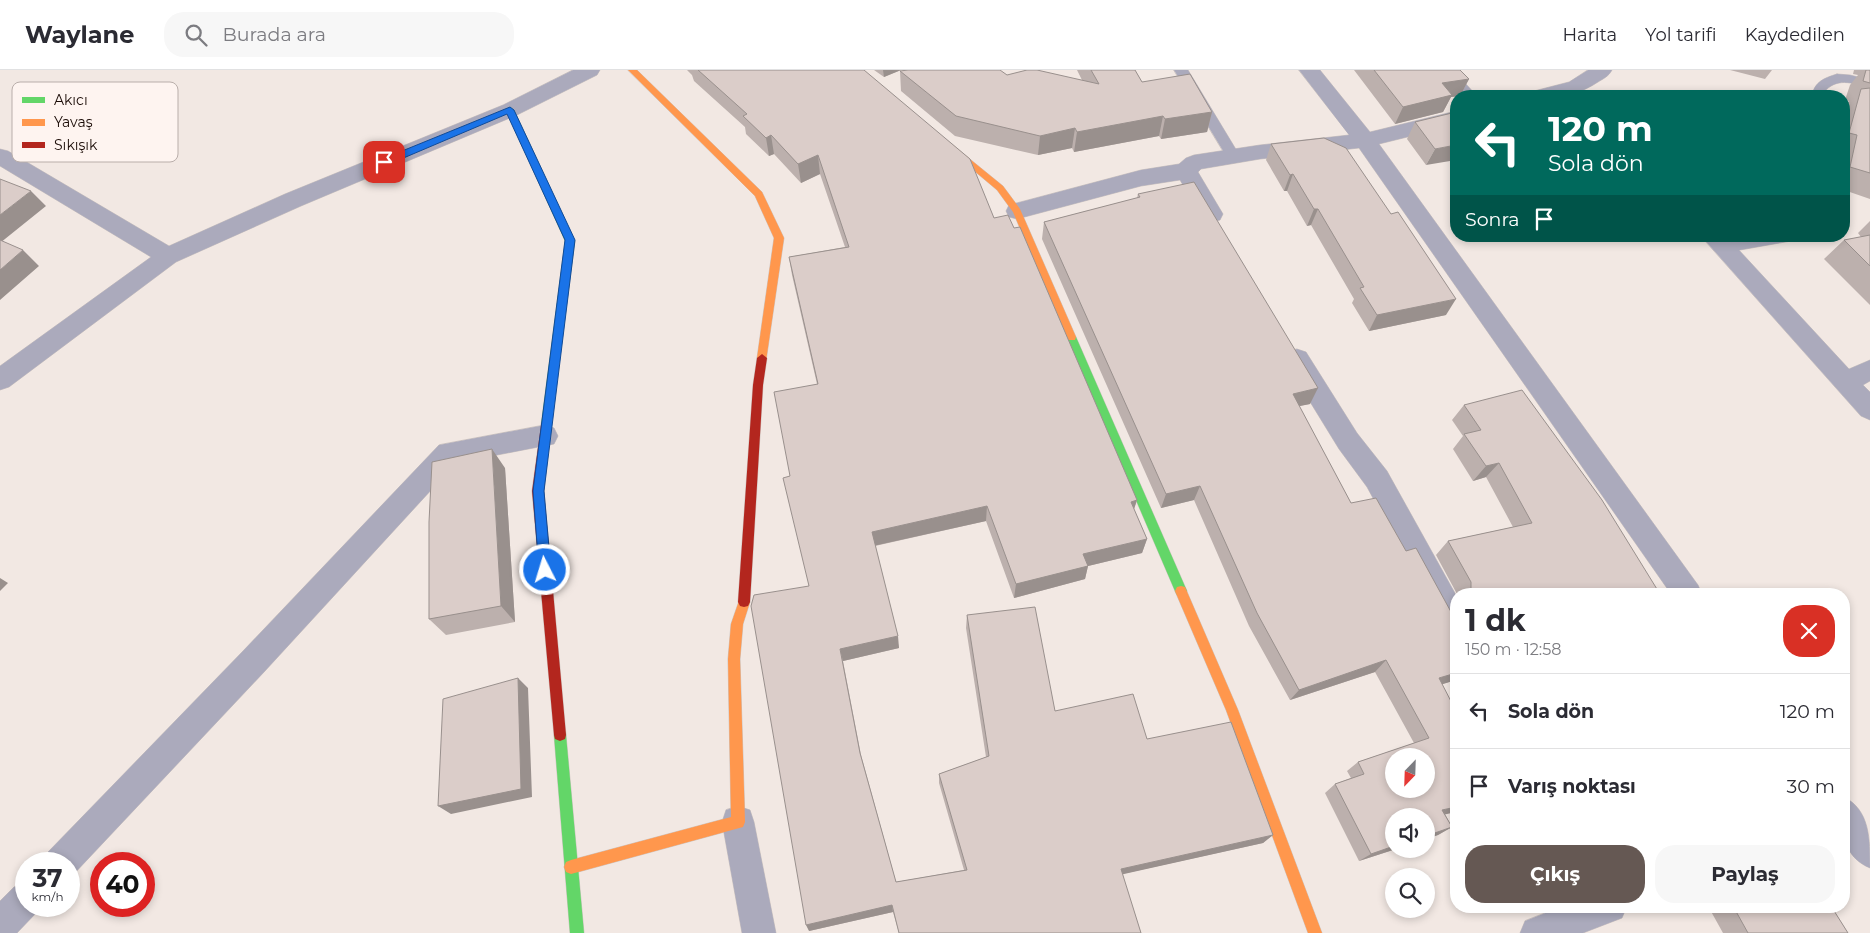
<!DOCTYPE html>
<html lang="tr">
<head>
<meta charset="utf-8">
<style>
  body { margin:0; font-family:Montserrat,sans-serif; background:#f7f7f7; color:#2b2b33; height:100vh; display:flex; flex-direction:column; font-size:19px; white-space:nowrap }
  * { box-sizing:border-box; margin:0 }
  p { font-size:16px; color:#7c7c81 }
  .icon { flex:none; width:28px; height:28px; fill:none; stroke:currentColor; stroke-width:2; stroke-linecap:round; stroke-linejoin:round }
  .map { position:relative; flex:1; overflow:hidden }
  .details { position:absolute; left:1450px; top:518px; width:400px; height:325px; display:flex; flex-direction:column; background:#fff; border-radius:20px; box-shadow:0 2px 8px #0003 }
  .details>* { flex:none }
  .top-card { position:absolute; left:1450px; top:20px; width:400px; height:152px; border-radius:20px; box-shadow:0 2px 8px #0003; background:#00695c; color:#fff; overflow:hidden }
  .needle { width:32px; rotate:203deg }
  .controls { position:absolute; left:1385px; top:678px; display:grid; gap:10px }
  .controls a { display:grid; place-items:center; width:50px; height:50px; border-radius:50%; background:#fff; box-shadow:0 2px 8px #0003; font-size:25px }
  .speed { position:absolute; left:15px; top:782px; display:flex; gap:10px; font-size:25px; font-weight:700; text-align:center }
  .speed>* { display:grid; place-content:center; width:65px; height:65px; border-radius:50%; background:#fff; box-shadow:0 2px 8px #0003; line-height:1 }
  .speed small { font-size:12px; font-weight:400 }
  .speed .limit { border:8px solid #d22; background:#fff; color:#111 }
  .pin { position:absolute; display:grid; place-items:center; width:42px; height:42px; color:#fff; margin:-21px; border-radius:10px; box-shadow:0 2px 8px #0006 }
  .me { position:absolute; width:55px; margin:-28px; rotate:355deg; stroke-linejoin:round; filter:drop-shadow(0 0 4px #0008) }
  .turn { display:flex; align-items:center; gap:18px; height:105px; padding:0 15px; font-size:22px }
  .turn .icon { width:65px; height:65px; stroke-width:2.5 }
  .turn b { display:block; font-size:35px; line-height:42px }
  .then { display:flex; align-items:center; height:48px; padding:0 15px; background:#0003; gap:10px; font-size:19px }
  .round { display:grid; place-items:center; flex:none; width:52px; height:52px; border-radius:20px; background:#f7f7f7 }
  .overview { display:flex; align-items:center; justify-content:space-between; height:85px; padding:0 15px }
  h1 { font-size:30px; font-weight:700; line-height:38px }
  .primary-button { display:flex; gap:10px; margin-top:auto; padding:10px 15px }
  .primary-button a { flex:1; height:58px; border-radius:20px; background:#655853; color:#fff; font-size:20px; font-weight:700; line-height:58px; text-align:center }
  .primary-button a+a { background:#f7f7f7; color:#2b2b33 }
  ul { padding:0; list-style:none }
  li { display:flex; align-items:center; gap:15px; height:75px; padding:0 15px; border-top:1px solid #e1e1e2 }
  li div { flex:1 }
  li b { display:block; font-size:19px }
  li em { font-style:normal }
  header { display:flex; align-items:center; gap:30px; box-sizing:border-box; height:70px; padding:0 25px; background:#fff; border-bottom:1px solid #e1e1e2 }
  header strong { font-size:24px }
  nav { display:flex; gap:28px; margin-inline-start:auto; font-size:18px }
  .search { width:350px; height:45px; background:#f7f7f7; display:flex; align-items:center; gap:12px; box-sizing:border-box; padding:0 18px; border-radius:20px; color:#7c7c81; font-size:19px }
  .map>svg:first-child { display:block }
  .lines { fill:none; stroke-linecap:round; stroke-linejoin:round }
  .lane-casing { stroke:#cec5c1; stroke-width:1 }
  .street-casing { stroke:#cec5c1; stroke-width:1 }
  .fast-casing { stroke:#cec5c1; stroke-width:1 }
  .slow-casing { stroke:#cec5c1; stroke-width:1 }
  .jam-casing { stroke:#cec5c1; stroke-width:1 }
  .lane { fill:#abaabc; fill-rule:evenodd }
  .street { fill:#abaabc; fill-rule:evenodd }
  .fast { fill:#63d668; fill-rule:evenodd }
  .slow { fill:#ff974d; fill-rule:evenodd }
  .jam { fill:#b3261e; fill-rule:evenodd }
  .wall { fill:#bcb0ad }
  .shaded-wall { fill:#99908d }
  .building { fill:#dbcdc9; stroke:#99908d; fill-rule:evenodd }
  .route { fill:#1a73e8; stroke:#114b97 }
  .key { fill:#fef4f0; stroke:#b9aeaa; stroke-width:1 }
  .key-label { font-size:14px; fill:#190a05 }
</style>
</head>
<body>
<header>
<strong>Waylane</strong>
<div class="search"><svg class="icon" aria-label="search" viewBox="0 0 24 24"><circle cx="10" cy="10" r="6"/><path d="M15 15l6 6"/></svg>Burada ara</div>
<nav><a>Harita</a><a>Yol tarifi</a><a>Kaydedilen</a></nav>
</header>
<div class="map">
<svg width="1870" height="863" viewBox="0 0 1870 863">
  <rect width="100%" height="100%" fill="#f2e8e3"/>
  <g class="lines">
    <!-- lane casing -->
    <g class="lane-casing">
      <path id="lane" d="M1174 0H1188L1240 86 1238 89H1228Z
        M1439 0H1453L1477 26H1463Z
        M1837 4 1850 5 1870 10V18C1855 14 1839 7 1826 20V26H1812C1814 12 1824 8 1837 4Z
        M1759 166H1798L1796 170 1791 171 1723 183 1718 182 1716 178 1718 174 1723 173Z"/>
    </g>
    <!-- street casing -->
    <g class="street-casing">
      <path id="street" d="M573 0H600L597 5 517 45 301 136 176 192 9 317 0 320V296L151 187 0 96V79L8 81 169 176 285 124 503 35Z
        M1299 0H1320L1370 62 1456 41V55L1379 74 1698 515 1702 524H1671L1359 78 1260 89 1201 99 1198 102 1223 144 1220 150 1212 152 1204 150 1180 110 1141 116 1017 149 1009 147 1006 141 1009 135 1141 100 1179 94 1186 88 1194 85 1260 75 1349 65Z
        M1588 0H1612C1609 6 1603 9 1598 12 1575 27 1557 28 1531 26L1534 21 1569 12Z
        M1701 166H1726L1849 299 1870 290V311L1863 315 1870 322V350L1861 346Z
        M1297 279 1306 282 1357 363 1387 401 1456 525V566L1446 563 1367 417 1339 379 1288 296 1284 289 1288 282Z
        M545 355 554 358 558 366 554 374 456 393 265 601 72 806 69 807V794H43L48 782 243 581 439 375Z
        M1844 727C1870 740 1870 769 1870 798 1839 785 1842 755 1844 727Z
        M738 736 750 740 754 752 776 863H742L722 752 726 740Z
        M26 812V836H40L38 841 17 863H0V831L14 817Z
        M1563 836H1627L1622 848 1583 863H1520L1525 851Z"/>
    </g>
    <!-- fast casing -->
    <g class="fast-casing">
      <path id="fast" d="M510 37 514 40 575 171 551 355 550 358H542L541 355 565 171 506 40Z
        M1071 263 1076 267 1187 521 1185 525 1181 526 1177 525 1175 521 1066 267Z
        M560 659 565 661 566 665 584 863H570L554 665 555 661Z"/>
    </g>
    <!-- slow casing -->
    <g class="slow-casing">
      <path id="slow" d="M628 0H637L762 122 784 168 766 291H758L757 288 774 168 755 126Z
        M944 68 1003 116 1020 139 1076 267 1075 270H1067L1066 267 1013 142 997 120 941 73 940 71Z
        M1181 516 1185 517 1238 640 1322 863H1308L1226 640 1175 521 1177 517Z
        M744 527 748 528 750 532 743 554 740 589 745 752 743 757 571 804 566 802 564 797 566 792 571 790 731 747 728 589 731 554 740 528Z"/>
    </g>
    <!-- jam casing -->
    <g class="jam-casing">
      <path id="jam" d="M762 284 767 288 763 315 750 532 748 536 744 537 740 536 738 532 753 315 757 288Z
        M546 351 550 352 551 355 544 421 566 665 565 669 560 671 555 669 554 665 532 421 541 355 542 352Z"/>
    </g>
    <!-- lane -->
    <use href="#lane" class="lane"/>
    <!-- street -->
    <use href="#street" class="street"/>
    <!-- fast -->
    <use href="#fast" class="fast"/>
    <!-- slow -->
    <use href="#slow" class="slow"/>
    <!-- jam -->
    <use href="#jam" class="jam"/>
  </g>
  <!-- wall -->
  <path class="wall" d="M687 0H864L994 148 1137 430 1134 439 1147 469 1142 483 1088 496 1085 509 1014 528 986 451 875 476 899 578 843 591 861 685 896 812 964 800 939 713V704L986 687 966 558 967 545 1055 641 1147 669 1273 765 1263 773 1122 804 1141 863H899L893 842 809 861V516L790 406 817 314 792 205 789 187 845 177 820 104 801 113 774 84 769 86 746 64 745 57 694 11 692 5Z
    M874 0H901L884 7Z
    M1077 0H1135L1142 12 1212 42 1207 62 1161 69 1159 66 1074 82 1072 78 1038 85 955 66 901 21 900 1 1007 5 1082 10Z
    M1354 0H1460L1469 9 1460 26 1451 27 1443 42 1395 54Z
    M1730 0H1772L1765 9Z
    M1854 0H1870V129L1844 120V38L1849 31 1845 30 1850 15 1858 5 1853 4Z
    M1456 42 1426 95 1407 69 1415 52Z
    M1271 74 1446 245 1369 261 1352 233 1354 229 1311 155 1307 156 1287 121H1284L1266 90Z
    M1138 124 1310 334 1299 336 1351 433 1456 610 1442 614 1445 744 1452 757 1438 765 1394 779H1396L1359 791 1325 723 1335 714 1351 708 1347 701 1358 692 1414 673 1375 602 1290 630 1249 556 1194 430 1161 438 1042 169 1044 152 1137 128Z
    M1870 151V235L1824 189 1844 170 1861 167 1858 163Z
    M1464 335 1660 524H1457L1436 485 1448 471 1513 457 1486 407 1473 411 1453 379 1463 366 1452 350Z
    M505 398 515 552 446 565 429 549Z
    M1708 836H1831L1848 863H1723Z"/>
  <!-- shaded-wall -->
  <path class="shaded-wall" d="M883 0H901L884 7Z
    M1469 9 1460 26 1451 27 1443 42 1395 54 1403 37 1442 13Z
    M1212 42 1207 62 1161 69 1165 49Z
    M1163 46 1159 66 1074 82 1077 62Z
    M1075 58 1072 78 1038 85 1040 66Z
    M771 65 774 84 769 86 766 68Z
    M1456 75V90L1426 95 1435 79Z
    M818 85 820 104 801 113 798 94Z
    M1293 104 1287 121H1284L1290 105Z
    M31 121 46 136 0 173V145Z
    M1314 139H1318L1311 155 1307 156Z
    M23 180 39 196 0 230V200Z
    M1456 229 1446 245 1369 261 1377 245Z
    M1318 318 1310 334 1285 339 1293 324Z
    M492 379 505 398 515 552 501 536Z
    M1499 393 1486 407 1473 411 1486 396Z
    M1200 416 1194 430 1161 438 1166 424Z
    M1137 430 1132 445 1131 432Z
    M987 436 986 451 873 476 872 462Z
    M1147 469 1142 483 1088 496 1085 509 1014 528 1016 514 1083 484Z
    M0 508 8 513 0 521Z
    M898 566 899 578 843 591 840 579Z
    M1386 590 1375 602 1290 630 1299 620Z
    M1456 603V610L1427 619 1439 608Z
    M518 608 528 618 532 727 451 744 438 736Z
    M1456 737V742L1429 748 1442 740Z
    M1452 757 1438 765 1426 769V766Z
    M1273 765 1263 773 1115 806 1121 799Z
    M1394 776V779H1396L1359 791 1371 784Z
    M892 835 893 842 809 861 806 855Z"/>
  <!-- building -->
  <path class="building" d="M698 0H864L970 89 994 148 1008 145 1014 158 1020 157 1137 430 1131 432 1147 469 1083 484 1088 496 1016 514 987 436 872 462 898 566 840 579 860 683 896 812 967 800 939 704 989 686 967 545 1035 537 1055 641 1133 624 1147 669 1231 652 1273 765 1121 799 1141 863H899L892 835 806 855 751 536 754 525 809 516 783 408 790 406 774 322 818 314 789 187 849 177 818 85 798 94 771 65 766 68 743 46 747 44Z
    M908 0H1000L1007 5 1027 0H1037L1099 14 1091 0H1135L1142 12 1190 4 1212 42 1165 49 1163 46 1077 62 1075 58 1040 66 956 46 900 1Z
    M1374 0H1460L1469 9 1442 13 1452 25 1403 37Z
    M1866 0H1870V13L1863 11Z
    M1870 18V103L1850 97 1857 65 1849 63 1861 19Z
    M1456 42V75L1435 79 1415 52Z
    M1324 68 1346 78 1391 144 1398 142 1456 229 1377 245 1360 218 1364 217 1318 139H1314L1293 104 1290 105 1271 74Z
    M0 109 31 121 0 145Z
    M1194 112 1318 318 1293 324 1351 433 1376 428 1406 481 1416 478 1456 551V603L1439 608 1456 641V737L1442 740 1452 757 1426 766V746H1394V776L1371 784 1335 714 1364 704 1358 692 1429 668 1386 590 1299 620 1257 543 1200 416 1166 424 1044 152 1140 127 1138 124ZM1394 686H1426V719H1394Z
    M1870 165V196L1844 170Z
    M0 170 23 180 0 200Z
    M1522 320 1602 430 1660 524H1471V512L1448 471 1532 453 1499 393 1486 396 1464 364 1481 360 1464 335Z
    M492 379 501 536 429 549V452L432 392Z
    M518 608 521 719 438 736 443 629Z
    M1733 836H1831L1848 863H1748Z"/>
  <!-- route -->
  <path class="route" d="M510 37 514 40 575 170 544 421 551 500 549 504 545 505 541 504 539 500 533 421 565 170 507 44 387 95H380L379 92 380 90Z"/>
  <!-- legend -->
  <rect x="12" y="12" width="166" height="80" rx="8" class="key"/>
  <rect x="22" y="27" width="23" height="6" fill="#63d668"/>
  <rect x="22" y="49" width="23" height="7" fill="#ff974d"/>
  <rect x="22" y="72" width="23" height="6" fill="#b3261e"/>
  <g class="key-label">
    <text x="54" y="35">Akıcı</text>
    <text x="54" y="57">Yavaş</text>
    <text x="54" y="80">Sıkışık</text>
  </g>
</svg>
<div class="controls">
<a><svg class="needle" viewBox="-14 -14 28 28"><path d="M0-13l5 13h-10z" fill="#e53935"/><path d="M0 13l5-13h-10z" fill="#7c7c81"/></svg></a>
<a><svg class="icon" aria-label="sound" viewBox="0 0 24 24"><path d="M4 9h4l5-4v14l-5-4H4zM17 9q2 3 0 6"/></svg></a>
<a><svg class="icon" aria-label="search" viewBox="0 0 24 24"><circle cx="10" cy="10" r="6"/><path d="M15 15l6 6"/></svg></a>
</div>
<div class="speed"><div>37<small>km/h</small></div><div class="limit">40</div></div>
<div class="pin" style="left:384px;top:92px;background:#d93025"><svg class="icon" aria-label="arrive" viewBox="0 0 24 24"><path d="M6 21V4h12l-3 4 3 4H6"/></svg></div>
<svg class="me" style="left:545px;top:500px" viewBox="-20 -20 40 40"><circle r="17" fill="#1a73e8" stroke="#fff" stroke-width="3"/><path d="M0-11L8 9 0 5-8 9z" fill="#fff"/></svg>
<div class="top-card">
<div class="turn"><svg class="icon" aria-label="left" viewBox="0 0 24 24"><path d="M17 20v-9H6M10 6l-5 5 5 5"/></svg><div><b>120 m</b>Sola dön</div></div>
<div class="then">Sonra<svg class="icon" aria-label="arrive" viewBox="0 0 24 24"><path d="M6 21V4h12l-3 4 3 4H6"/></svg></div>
</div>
<section class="details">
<div class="overview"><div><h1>1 dk</h1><p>150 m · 12:58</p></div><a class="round" style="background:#d93025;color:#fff"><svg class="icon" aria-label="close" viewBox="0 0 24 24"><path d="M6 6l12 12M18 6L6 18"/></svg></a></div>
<ul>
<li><svg class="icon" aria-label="left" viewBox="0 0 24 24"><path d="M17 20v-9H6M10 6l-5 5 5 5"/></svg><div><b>Sola dön</b></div><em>120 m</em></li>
<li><svg class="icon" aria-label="arrive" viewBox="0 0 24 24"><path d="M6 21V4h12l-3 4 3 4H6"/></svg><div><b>Varış noktası</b></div><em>30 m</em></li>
</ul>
<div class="primary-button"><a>Çıkış</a><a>Paylaş</a></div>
</section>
</div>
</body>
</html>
